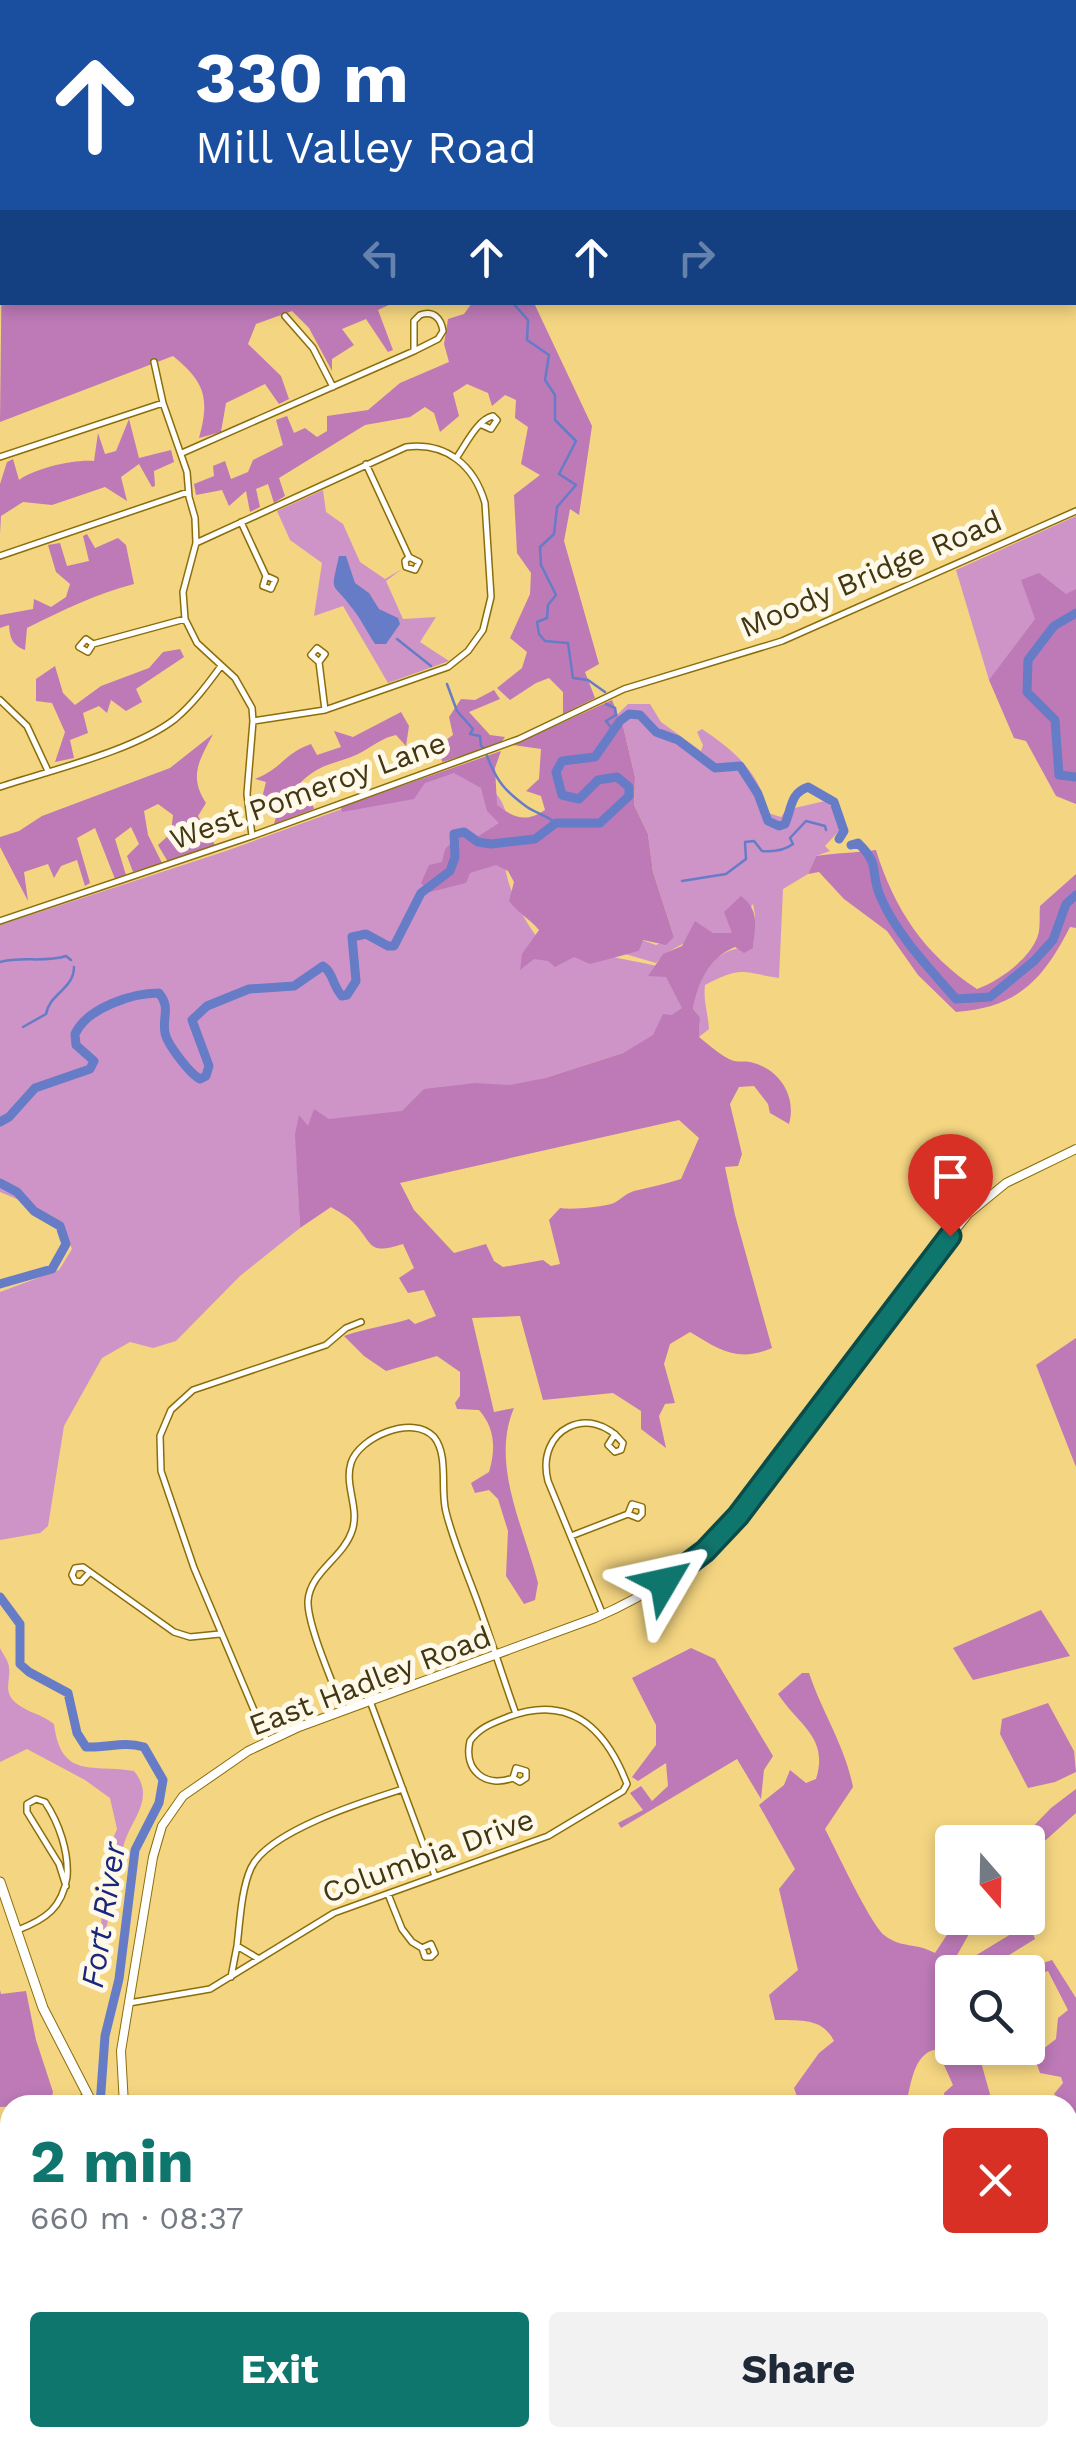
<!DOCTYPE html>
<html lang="en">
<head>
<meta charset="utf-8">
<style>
  body { margin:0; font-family:"Work Sans",sans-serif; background:#f2f2f3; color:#1f2937; height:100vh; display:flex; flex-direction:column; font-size:38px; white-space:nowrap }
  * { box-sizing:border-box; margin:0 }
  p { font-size:32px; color:#747a83 }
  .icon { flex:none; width:55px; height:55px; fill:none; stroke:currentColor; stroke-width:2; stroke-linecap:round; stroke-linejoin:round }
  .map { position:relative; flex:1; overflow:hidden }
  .drawer { position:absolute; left:0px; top:2095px; width:1078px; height:352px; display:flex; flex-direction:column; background:#fff; border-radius:30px 30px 0 0; box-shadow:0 5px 15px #0003 }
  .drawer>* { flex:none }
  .banner { position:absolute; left:0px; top:0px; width:1078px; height:305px; box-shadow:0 5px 15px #0003; background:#1a4fa0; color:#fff; overflow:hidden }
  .needle { width:65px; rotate:160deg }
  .buttons { position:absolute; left:935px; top:1825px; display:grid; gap:20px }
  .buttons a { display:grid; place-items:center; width:110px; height:110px; border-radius:10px; background:#fff; box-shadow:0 5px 15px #0003; font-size:50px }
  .pin { position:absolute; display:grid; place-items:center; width:85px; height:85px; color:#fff; margin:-102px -42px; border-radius:50% 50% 50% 0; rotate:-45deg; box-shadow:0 0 10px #0007 }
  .pin .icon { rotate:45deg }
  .me { position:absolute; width:110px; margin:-55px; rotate:54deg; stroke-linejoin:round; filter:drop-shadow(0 0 8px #0008) }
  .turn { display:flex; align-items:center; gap:35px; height:210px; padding:0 30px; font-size:45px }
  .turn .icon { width:130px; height:130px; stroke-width:2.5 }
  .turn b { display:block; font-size:70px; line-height:85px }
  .lanes { display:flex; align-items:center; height:95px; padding:0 30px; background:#0003; justify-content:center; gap:50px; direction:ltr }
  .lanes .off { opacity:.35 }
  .round { display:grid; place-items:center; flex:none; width:105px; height:105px; border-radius:10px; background:#f2f2f3 }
  .headline { display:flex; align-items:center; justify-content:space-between; height:170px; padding:0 30px }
  h1 { font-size:60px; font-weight:700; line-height:75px; color:#0f766e }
  .primary-button { display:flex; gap:20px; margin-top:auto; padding:20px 30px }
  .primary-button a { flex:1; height:115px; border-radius:10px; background:#0f766e; color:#fff; font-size:40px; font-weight:700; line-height:115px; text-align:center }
  .primary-button a+a { background:#f2f2f3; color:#1f2937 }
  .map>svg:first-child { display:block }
  .green { fill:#ce94c8 }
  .forest { fill:#bd7ab7; fill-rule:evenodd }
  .water { fill:#667cc6 }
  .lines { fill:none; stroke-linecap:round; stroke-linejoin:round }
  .stream { stroke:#667cc6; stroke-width:2.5 }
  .river { stroke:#667cc6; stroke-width:9 }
  .minor-casing { stroke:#8b6e0a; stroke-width:8 }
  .tertiary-casing { stroke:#8b6e0a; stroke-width:10 }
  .secondary-casing { stroke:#8b6e0a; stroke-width:11 }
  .minor { stroke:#fff; stroke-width:5 }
  .tertiary { stroke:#fff; stroke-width:8 }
  .secondary { stroke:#fff; stroke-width:9 }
  .route-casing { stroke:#0a4d48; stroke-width:25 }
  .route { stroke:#0f766e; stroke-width:18 }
  .labels { text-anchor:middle; stroke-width:10; stroke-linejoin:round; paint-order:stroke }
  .street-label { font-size:30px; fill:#433713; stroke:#fff9e9 }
  .water-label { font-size:32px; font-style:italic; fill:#1b267d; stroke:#fff9e9 }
</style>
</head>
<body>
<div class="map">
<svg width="1076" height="2446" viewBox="0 0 1076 2446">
  <rect width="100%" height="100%" fill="#f4d581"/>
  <!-- green -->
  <path class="green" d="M323 490 326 512 343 524 360 562 385 579 402 569 386 581 403 619 436 617 420 642 449 661 388 683 343 606 314 616 322 563 290 540 277 511Z
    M1076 516V608L1025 683 989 680 956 570Z
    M628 704H650L661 722 701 751 703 745 697 732 702 729C734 750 761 774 768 813L781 817 786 810 825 801 834 809 844 831 838 832 825 846 830 851 816 856 808 874 783 889 779 978C740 972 743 966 705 985 703 1002 708 1012 709 1029L699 1037 700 1017 693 1009C699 975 714 945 753 948L755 915 753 904 733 933C708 933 673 943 656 963L625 954 639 951 642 940 656 945 674 937 653 872 648 834 634 805 635 777 624 730 616 716Z
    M455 768C478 778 504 790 507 819 509 835 503 851 505 866 508 891 526 925 542 943L653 965 674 973 686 1019 623 1053 545 1078 296 1141 300 1228 240 1276 176 1341 153 1348 130 1342 102 1358 64 1426 48 1526 40 1533 0 1540V1292L59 1270 72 1249 61 1222 36 1207 0 1192V925L226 851Z
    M0 1648C2 1653 6 1657 8 1663 13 1678 1 1691 16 1703 28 1713 42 1714 54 1724 61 1780 93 1764 134 1771 154 1796 136 1814 126 1838 120 1854 120 1871 109 1884L112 1905 99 1955 106 1855 117 1829 110 1798 85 1780 27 1749 0 1762Z
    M10 2239V2429L0 2433V2247Z
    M624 2438H799L798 2446H614Z"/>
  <!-- forest -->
  <path class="forest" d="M67 0H668L68 2Z
    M2 244V302L393 303 378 310 393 350 388 352 366 319 342 329 354 345 332 359V371L309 328 292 311 256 324 248 344 281 376 289 399 279 404 265 384 226 403 221 432 199 438C210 398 205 382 173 356L0 422Z
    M472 303H534L592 426 579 515 570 509 564 541 599 664 585 672 595 698 563 714V692L549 678 536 683 510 700 497 688 522 668 527 652 510 638 530 594 531 573 517 553 514 495 540 475 521 464 528 427 515 418 516 400 505 395 492 406 488 393 467 384 453 393 459 416 440 432 434 413 425 407 410 417 365 425 279 478 285 496 274 503 268 484 256 489 260 507 250 512 246 491 229 506 222 490 196 495 194 484 214 476 213 466 225 461 231 479 248 472 253 460 283 445 276 420 287 416 294 433 305 428 317 437 327 431V416L368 410 400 383 449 362 444 344 448 319 464 314Z
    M129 419 139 458 171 450 174 462 154 471 155 486 152 487 139 464 121 477 127 501 105 487 52 505 23 502 1 516 0 534V484L7 462 13 459 19 480C35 468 75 459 94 461L98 433 105 454 116 451Z
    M87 534 95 548 118 538 126 545 134 584C96 594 63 610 27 628L25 650C12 645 10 638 9 625L0 628V615L33 609 34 599 51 607 66 597 70 584 56 572 48 545 60 543 67 566 89 561 83 536Z
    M1039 573 1066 594 1076 589V804L1056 796 1026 741 1014 738 989 680 1035 619 1021 580Z
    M180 649 184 657 136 689 142 702 126 711 111 700 107 713 99 706 83 713 88 733 70 740 74 758 55 762 65 732 52 703 36 701V679L55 666 63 693 75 705 101 686 149 668 163 652Z
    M494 690 500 699 469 712 490 735 505 737 500 744 442 762 439 745 453 735 449 717 461 699 475 700Z
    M612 700 624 730 635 777 634 805 648 834 653 872 674 937 666 945 643 940 639 951 590 964 574 957 555 967 548 961 534 959 520 970 522 954 539 930C530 919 518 913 509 901L514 882 508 871 496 865 470 873 466 883 430 892 421 883 429 865 442 862 445 849 458 836 477 837 499 823 487 811 481 788 454 773 425 783 414 799 342 812 341 807 501 751 495 768 497 805C514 818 526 823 545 810L541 796 526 791 539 779 541 749 513 745Z
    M401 712 409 726 406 746 396 735C383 738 377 743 367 749 344 764 323 760 301 782V790L310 797 314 809 274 824 279 807 262 798 266 782 255 779C283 768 283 754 311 744L317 755 341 747 334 731 353 737Z
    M213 734C200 760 188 775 206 803L198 816 215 845 168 862 158 845 171 833 173 815 158 804 144 811 148 835 162 863 133 872 127 856 139 844 131 827 115 839 126 875 115 879 95 828 77 838 90 883 85 886 77 860 61 866 54 878 48 864 24 872 28 901 0 847V837L19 831 42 816 170 768Z
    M876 850C894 909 925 955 977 989 999 981 1028 960 1037 938 1041 929 1039 916 1040 906L1076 874V928L1070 927C1043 980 1018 1007 956 1012L918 975 887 931 844 899 819 872 808 874 816 856C835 853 854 853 876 850Z
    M741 896C760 910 755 926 753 948L744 953 735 947C708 958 698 983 693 1009L700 1017 699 1037C709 1045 722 1057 734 1061 739 1062 745 1061 750 1062 779 1068 797 1096 789 1124L770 1113 768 1104 754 1086 739 1087 730 1104 742 1154 738 1166 725 1167 735 1215 772 1348C738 1363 720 1350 690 1332L670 1344 664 1364 675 1403 665 1404 659 1416 666 1448 641 1429V1411L613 1393 543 1400 520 1316 472 1318 494 1412 514 1408C490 1464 524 1527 538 1583L535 1600 524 1604 506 1576 508 1531 498 1499 489 1490 475 1493 471 1483 489 1472C496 1449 495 1428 479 1410L457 1409 455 1403 460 1396V1372L437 1356 386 1371 364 1356 344 1336C366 1328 387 1326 409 1319L415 1324 436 1316 424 1290 408 1293 399 1278 414 1268 403 1244C366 1256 374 1243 352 1221 346 1215 337 1211 331 1207L300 1228 295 1134 299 1115 308 1126 314 1109 329 1119 402 1111 424 1089 475 1083 510 1085 545 1078 623 1053 653 1035 663 1014 672 1015 682 1008 666 977 648 976 663 954 682 946 695 921 713 933H732L724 912ZM679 1120 699 1138 681 1179C665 1184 650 1187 634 1191 627 1193 621 1199 614 1203 603 1207 571 1210 560 1208L549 1220 560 1264 551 1266 543 1260 503 1267 494 1261 486 1244 454 1253 414 1210 400 1183Z
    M1076 1338V1467L1036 1365Z
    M1041 1610 1070 1656 973 1680 953 1648Z
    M691 1648 715 1659 773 1756 764 1770 761 1799 737 1759 621 1828 618 1823 643 1810 630 1793 641 1786 652 1801 668 1786 666 1763 638 1781 632 1777 656 1745V1725L632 1678Z
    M802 1673H809C822 1712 845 1746 853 1787L825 1829C836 1850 870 1923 884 1935 902 1949 915 1942 935 1953L958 1918H978L956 1957 959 1972H952V2048H977L993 2105H945L944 2093 953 2085 944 2065 949 2050C915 2043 912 2079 906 2105H800L794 2088 819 2053 834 2041C822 2017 800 2021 775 2020L769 1995 798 1970 779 1889 795 1869 759 1805 784 1785 790 1770 806 1783 816 1779C829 1737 799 1726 778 1694Z
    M1048 1703 1074 1751 1076 1772 1055 1782 1028 1788 1000 1734 1002 1719Z
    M1076 1789V1813L1028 1856V1842H1018L1051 1808Z
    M1029 1923 1035 1939 998 1962V1972H964L963 1965 970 1959Z
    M1052 1960 1076 1998V2149L1068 2125V2105L1054 2094 1063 2083 1061 2077 1040 2073 1034 2056 1056 2039 1058 2018 1068 2010 1048 1971 1028 1978V1972H1016Z
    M0 1990 1 1994 26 1991 36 2040 53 2092 52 2097 39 2105 0 2107Z
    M459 2438H624L614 2446H459Z
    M788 2438H983L984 2446H789Z"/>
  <!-- water -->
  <path class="water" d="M339 556H346L355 583 369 593 379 609 398 618 400 624 386 644H375C367 632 361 619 352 608 332 580 330 596 339 556Z"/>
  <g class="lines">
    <!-- stream -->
    <path class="stream" d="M365 2 367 0
      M512 302 528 320 527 340 549 355 545 380 555 395V420L576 441 559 474 576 485 557 507 554 534 540 547 541 565 556 595 548 605 547 618 537 622 539 634 545 641 568 643 573 678 588 680 605 692
      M397 639 431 666
      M447 684 457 711 473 729 470 734 480 736 481 746 485 749
      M606 704 615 708 616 715 606 721 613 730
      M487 756C497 782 505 791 527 807 536 813 546 815 556 823
      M682 881 726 874 746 859 745 842 754 841 762 851C774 852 785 850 793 844L790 838 806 821 825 826 826 830
      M0 962C21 956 46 963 66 956L71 960
      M23 1027 46 1014C49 994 74 989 74 967
      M1071 2342H1076"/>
    <!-- river -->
    <path class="river" d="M1076 613 1054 626 1028 660 1027 692 1055 720 1059 775 1076 777
      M851 845 858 843C882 866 869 873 881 898 897 935 930 969 956 999L990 997 1034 961 1053 940 1066 904 1076 895
      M0 1122 9 1117 35 1088 90 1069 94 1061 76 1045 75 1034C87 1008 132 993 159 993 171 1008 162 1016 165 1033 167 1044 190 1074 200 1079L206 1076 209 1066 192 1020 207 1006 249 989 294 986 323 966C333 972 333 987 342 996L347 995 356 981 352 937 366 934 388 946H394L421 893 450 871 455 857 454 834 464 832 478 842 491 844 535 839 556 823H600L629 796V787L617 777 598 780 579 799 562 795 556 772 562 761 595 757 620 721 629 714 640 715 656 732 678 740 715 768 740 766 758 794 768 821 779 826 785 824C792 808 790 793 808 787L834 802 844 831 839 839
      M0 1183 17 1192 34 1211 60 1226 66 1244 52 1269 0 1284
      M0 1597 20 1624V1664L29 1672 68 1693 77 1733 86 1747C108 1748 123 1741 144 1747L163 1780 159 1803 135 1850 119 1979 105 2036 100 2105
      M0 2435 10 2427"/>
    <!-- minor casing -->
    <g class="minor-casing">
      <path id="minor" d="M285 316 313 348 333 387
        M154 362 163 403 187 472 189 497 195 518 196 543 183 592 185 619 197 643 235 678 252 708 253 721 247 794 252 836
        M182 453 414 351 438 339 443 331C441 318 433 310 420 315L414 321V351
        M0 457 163 403
        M457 457C466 444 478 419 493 416L497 420 491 429 480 424
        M366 464 409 557 405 561 406 567 415 570 419 562 409 557
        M241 522 266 576 263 586 271 589 275 580 266 576
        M196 543 406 447C446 442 474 465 485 503L491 597 483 630 468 651 448 667 325 710 253 721
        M0 556 188 492
        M93 644 86 639 79 647 88 652 93 644 185 619
        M319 662 311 655 317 648 325 654 319 662 325 710
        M0 700 27 726 48 771
        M0 787C51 770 134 751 175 719 193 704 207 685 221 666
        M0 921 252 836 519 739 624 689 782 641 1076 511
        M571 1536 628 1514 638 1518 642 1514V1507L632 1504 628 1514
        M90 1572 81 1582 75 1581 72 1575 75 1568 83 1567 174 1632 190 1637 220 1634
        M603 1615 548 1481C535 1429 591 1402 623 1443L621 1450 615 1452 608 1445 615 1434
        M370 1701 435 1876
        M343 1710C334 1685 307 1625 308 1601 310 1572 343 1558 352 1531 360 1508 344 1486 351 1463 359 1437 413 1414 434 1437 449 1455 440 1490 446 1512 454 1544 468 1575 479 1606 492 1642 503 1678 516 1714
        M267 1741 194 1568 161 1471 160 1436 171 1410 193 1390 326 1345 346 1328 361 1322
        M388 1894 402 1929 412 1942 422 1948 425 1957H431L435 1953 431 1944 422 1948
        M18 1930C46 1919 62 1908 67 1877 69 1852 59 1823 45 1802L36 1799 27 1804V1812L59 1864 66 1886
        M259 1959 237 1946C240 1922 241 1890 251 1868 268 1831 365 1801 403 1789
        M231 1977 237 1946
        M129 2003 210 1989 334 1913 548 1836 623 1791 627 1784C605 1727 569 1694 508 1717 493 1723 480 1727 470 1741 463 1771 486 1788 513 1778L520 1782 526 1778V1771L516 1768 513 1778
        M75 2105 87 2094
        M0 2240 10 2233
        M1068 2319 1076 2317
        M1068 2354 1076 2388
        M311 2446 326 2438
        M446 2446 447 2438
        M453 2446 455 2438"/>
    </g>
    <!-- tertiary casing -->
    <g class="tertiary-casing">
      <path id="tertiary" d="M124 2105 121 2051 153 1857 162 1826 183 1796 248 1751 299 1727 595 1618C651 1594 699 1562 738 1516L902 1296 968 1214 1006 1183 1076 1149"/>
    </g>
    <!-- secondary casing -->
    <g class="secondary-casing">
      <path id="secondary" d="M1051 0 1052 2
        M1075 63 1076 65
        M0 1882 43 2008 93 2105
        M214 2438 217 2446"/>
    </g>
    <!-- minor -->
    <use href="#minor" class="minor"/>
    <!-- tertiary -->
    <use href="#tertiary" class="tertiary"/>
    <!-- secondary -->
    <use href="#secondary" class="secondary"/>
  </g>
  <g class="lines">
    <!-- route casing -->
    <g class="route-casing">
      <path id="route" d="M664 1582 705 1551 738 1516 950 1236"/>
    </g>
    <!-- route -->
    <use href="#route" class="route"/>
  </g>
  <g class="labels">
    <!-- street labels -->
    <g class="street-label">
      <text transform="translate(871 574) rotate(-23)" y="10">Moody Bridge Road</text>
      <text transform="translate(308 791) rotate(-20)" y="10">West Pomeroy Lane</text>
      <text transform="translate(370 1681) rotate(-21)" y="10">East Hadley Road</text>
      <text transform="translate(428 1856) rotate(-20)" y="10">Columbia Drive</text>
    </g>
    <!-- water labels -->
    <g class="water-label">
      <text transform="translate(103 1915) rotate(-81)" y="11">Fort River</text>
    </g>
  </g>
</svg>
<div class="buttons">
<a><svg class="needle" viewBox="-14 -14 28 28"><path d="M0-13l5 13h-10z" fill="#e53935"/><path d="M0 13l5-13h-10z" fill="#747a83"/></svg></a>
<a><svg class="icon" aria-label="search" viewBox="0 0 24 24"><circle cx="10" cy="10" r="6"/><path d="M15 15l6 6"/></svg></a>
</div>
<div class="pin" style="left:950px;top:1236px;background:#d93025"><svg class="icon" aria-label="arrive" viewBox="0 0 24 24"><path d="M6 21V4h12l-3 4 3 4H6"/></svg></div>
<svg class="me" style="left:664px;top:1582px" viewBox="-20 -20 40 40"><path d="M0-17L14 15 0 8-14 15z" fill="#0f766e" stroke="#fff" stroke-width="4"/></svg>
<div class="banner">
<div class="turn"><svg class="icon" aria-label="ahead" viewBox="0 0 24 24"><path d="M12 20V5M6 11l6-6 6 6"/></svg><div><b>330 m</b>Mill Valley Road</div></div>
<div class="lanes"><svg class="icon off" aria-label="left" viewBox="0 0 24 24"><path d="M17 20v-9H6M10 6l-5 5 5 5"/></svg><svg class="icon" aria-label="ahead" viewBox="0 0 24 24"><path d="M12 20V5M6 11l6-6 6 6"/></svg><svg class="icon" aria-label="ahead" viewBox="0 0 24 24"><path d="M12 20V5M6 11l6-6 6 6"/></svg><svg class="icon off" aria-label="right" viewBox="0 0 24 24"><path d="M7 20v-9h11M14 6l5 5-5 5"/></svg></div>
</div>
<section class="drawer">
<div class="headline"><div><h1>2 min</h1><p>660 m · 08:37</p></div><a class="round" style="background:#d93025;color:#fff"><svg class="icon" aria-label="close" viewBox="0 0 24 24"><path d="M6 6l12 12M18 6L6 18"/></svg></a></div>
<div class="primary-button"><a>Exit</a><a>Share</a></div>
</section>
</div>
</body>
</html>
